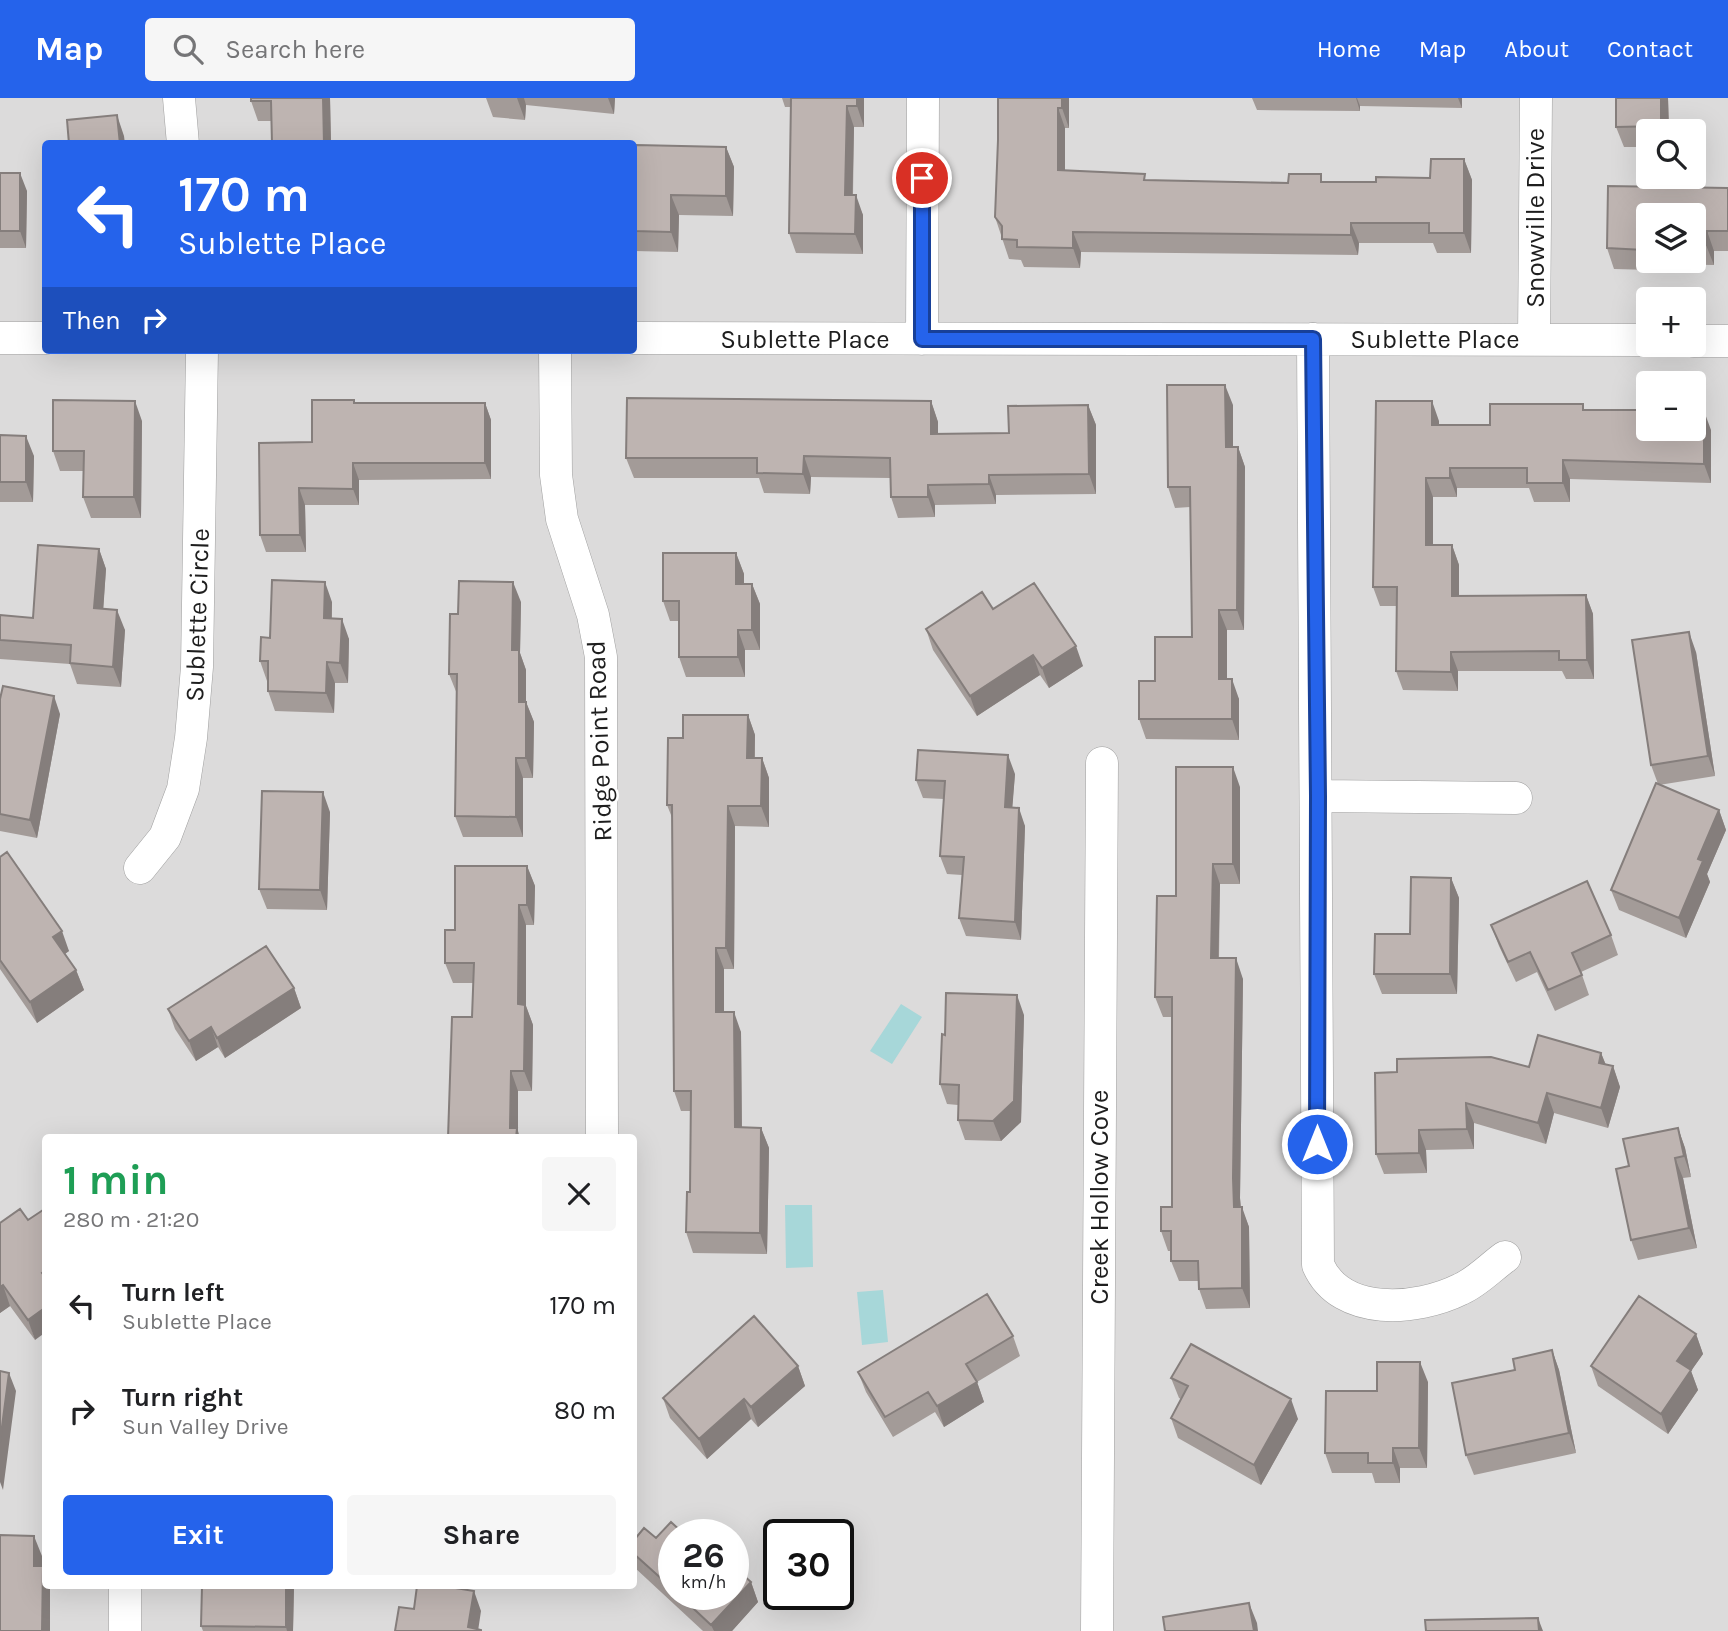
<!DOCTYPE html>
<html lang="en">
<head>
<meta charset="utf-8">
<style>
  body { margin:0; font-family:Karla,sans-serif; background:#f6f6f6; color:#202124; height:100vh; display:flex; flex-direction:column; font-size:26px; white-space:nowrap }
  * { box-sizing:border-box; margin:0 }
  p { font-size:23px; color:#757577 }
  .icon { flex:none; width:38px; height:38px; fill:none; stroke:currentColor; stroke-width:2; stroke-linecap:round; stroke-linejoin:round }
  .map { position:relative; flex:1; overflow:hidden }
  .details { position:absolute; left:42px; top:1036px; width:595px; height:455px; display:flex; flex-direction:column; background:#fff; border-radius:7px; box-shadow:0 7px 28px #0002 }
  .details>* { flex:none }
  .guide { position:absolute; left:42px; top:42px; width:595px; height:214px; border-radius:7px; box-shadow:0 7px 28px #0002; background:#2563eb; color:#fff; overflow:hidden }
  .fabs { position:absolute; left:1636px; top:21px; display:grid; gap:14px }
  .fabs a { display:grid; place-items:center; width:70px; height:70px; border-radius:7px; background:#fff; box-shadow:0 7px 28px #0002; font-size:35px }
  .speed { position:absolute; left:658px; top:1421px; display:flex; gap:14px; font-size:35px; font-weight:700; text-align:center }
  .speed>* { display:grid; place-content:center; width:91px; height:91px; border-radius:50%; background:#fff; box-shadow:0 7px 28px #0002; line-height:1 }
  .speed small { font-size:18px; font-weight:400 }
  .speed .limit { border:4px solid #111; border-radius:10px; background:#fff; color:#111 }
  .pin { position:absolute; display:grid; place-items:center; width:60px; height:60px; color:#fff; margin:-30px; border:4px solid #fff; border-radius:50%; box-shadow:0 2px 7px #0007 }
  .me { position:absolute; width:77px; margin:-38px; rotate:0deg; stroke-linejoin:round; filter:drop-shadow(0 0 5px #0008) }
  .turn { display:flex; align-items:center; gap:24px; height:147px; padding:0 21px; font-size:32px }
  .turn .icon { width:91px; height:91px; stroke-width:2.5 }
  .turn b { display:block; font-size:49px; line-height:60px }
  .then { display:flex; align-items:center; height:66px; padding:0 21px; background:#0003; gap:14px; font-size:26px }
  .round { display:grid; place-items:center; flex:none; width:74px; height:74px; border-radius:7px; background:#f6f6f6 }
  .head { display:flex; align-items:center; justify-content:space-between; height:119px; padding:0 21px }
  h1 { font-size:42px; font-weight:700; line-height:52px; color:#1e9e55 }
  .action { display:flex; gap:14px; margin-top:auto; padding:14px 21px }
  .action a { flex:1; height:80px; border-radius:7px; background:#2563eb; color:#fff; font-size:28px; font-weight:700; line-height:80px; text-align:center }
  .action a+a { background:#f6f6f6; color:#202124 }
  ul { padding:0; list-style:none }
  li { display:flex; align-items:center; gap:21px; height:105px; padding:0 21px }
  li div { flex:1 }
  li b { display:block; font-size:26px }
  li em { font-style:normal }
  header { display:flex; align-items:center; gap:42px; box-sizing:border-box; height:98px; padding:0 35px; background:#2563eb; color:#fff }
  header strong { font-size:33px }
  nav { display:flex; gap:38px; margin-inline-start:auto; font-size:24px }
  .search { width:490px; height:63px; background:#f6f6f6; display:flex; align-items:center; gap:18px; box-sizing:border-box; padding:0 24px; border-radius:7px; color:#757577; font-size:26px }
  .map>svg:first-child { display:block }
  .residential { fill:#dcdbdb; fill-rule:evenodd }
  .water { fill:#a7d7d9 }
  .lines { fill:none; stroke-linecap:round; stroke-linejoin:round }
  .street-casing { stroke:#9f9f9f; stroke-width:33 }
  .street { stroke:#fff; stroke-width:32 }
  .wall { fill:#a39b98; fill-rule:evenodd }
  .shaded-wall { fill:#857e7c }
  .building { fill:#beb4b1; stroke:#857e7c; stroke-width:2 }
  .route-casing { stroke:#184099; stroke-width:18 }
  .route { stroke:#2563eb; stroke-width:12 }
  .labels { text-anchor:middle; stroke-width:5; stroke-linejoin:round; paint-order:stroke }
  .street-label { font-size:26px; fill:#1e1e1e; stroke:#fff }
</style>
</head>
<body>
<header>
<strong>Map</strong>
<div class="search"><svg class="icon" aria-label="search" viewBox="0 0 24 24"><circle cx="10" cy="10" r="6"/><path d="M15 15l6 6"/></svg>Search here</div>
<nav><a>Home</a><a>Map</a><a>About</a><a>Contact</a></nav>
</header>
<div class="map">
<svg width="1728" height="1533" viewBox="0 0 1728 1533">
  <rect width="100%" height="100%" fill="#eee9e4"/>
  <!-- residential -->
  <path class="residential" d="M0 0H1728V1533H0ZM1648 33H1694V79H1648ZM46 46H634V252H46ZM1648 117H1694V163H1648ZM1648 201H1694V247H1648ZM1648 285H1694V331H1648ZM46 1040H634V1488H46ZM674 1437H733V1496H674ZM779 1437H838V1496H779Z"/>
  <!-- water -->
  <path class="water" d="M901 906 922 919 892 966 870 953Z
    M785 1107H812L813 1169 786 1170Z
    M883 1192 888 1244 862 1247 857 1194Z"/>
  <g class="lines">
    <!-- street casing -->
    <g class="street-casing">
      <path id="street" d="M179 0 183 46
        M0 240H46
        M634 240 1648 242
        M922 241 923 0
        M1313 241 1318 1167C1341 1219 1417 1213 1461 1191 1477 1184 1491 1169 1505 1159
        M1534 241 1536 0
        M1694 243H1728
        M555 252 556 377 562 421 593 517 601 559 602 1040
        M1318 698 1516 700
        M140 770 165 739 183 691 191 640 197 569 202 252
        M125 1533V1488
        M1097 1533 1102 665"/>
    </g>
    <!-- street -->
    <use href="#street" class="street"/>
  </g>
  <!-- wall -->
  <path class="wall" d="M251 0H330L331 46H272V23H258L251 3Z
    M486 0H615L614 16 526 7 525 22 493 19Z
    M782 0H864V29H854L853 97 863 117V156L796 155 789 135 791 9H785Z
    M1069 0V30H1065V72L1147 82 1288 85 1376 84 1430 80 1464 61 1472 82 1471 155H1437L1433 145H1359L1358 157 1081 154 1080 170 1024 169 1021 162 1009 161 995 119 998 42Z
    M1252 0H1462V10L1360 8V13L1257 12Z
    M1616 0H1668L1669 33H1648V49H1624L1616 29Z
    M726 49 734 69 733 118 679 117 678 154 634 153V83Z
    M0 75 27 93 26 150H0Z
    M1608 88 1728 90V153H1714V167L1652 166V172L1614 171 1607 150ZM1648 117H1694V163H1648Z
    M931 303 938 324V336L1009 335 1088 307 1096 327V396L996 397V406L935 407V419L898 420 891 399 890 380 811 379 810 396 764 395 759 380H634L626 360Z
    M355 305H485L491 322V381L359 382V407H305L306 454H266L260 437 312 344Z
    M1233 307V349H1238L1245 369 1244 532H1227V581L1239 601V642L1146 641 1139 621 1155 583 1192 539 1190 409 1175 410 1168 389Z
    M1585 312 1711 332V385L1570 381V404H1534L1529 390H1457V399H1433V447H1452L1459 467V498L1586 497 1593 516 1594 581H1566L1562 573H1458V593L1403 592 1396 573V508H1380L1373 489 1439 323V327H1490Z
    M142 323 141 420H91L83 399 84 373H60L53 353Z
    M0 337 34 358 33 404H0Z
    M99 451 106 471 103 511 125 532 121 589 77 586 70 566 0 561V517L33 520Z
    M736 455 744 476V486H752L760 506V552H745V579H686L679 559V523H670L663 503Z
    M332 504V521L349 541 348 585H335L334 615 275 613 268 593 267 583 260 563 270 540Z
    M521 504 520 555 526 572V604L534 624 533 680H523V739H463L455 718 457 596 449 576 458 516Z
    M993 511 1083 568 1049 590 1040 577 977 618 933 552 926 531Z
    M1696 554 1715 678 1659 687 1719 712 1726 732 1707 776 1710 784 1686 840 1619 812 1611 792 1658 686 1651 667Z
    M0 601 60 616 37 740 0 733Z
    M748 617 755 637V660H762L769 680V729L735 728 734 871H724V914L741 934 742 1029 761 1030 769 1050 767 1156 693 1155 686 1134 690 1094 691 1013H681L674 993 673 722 667 707 683 640Z
    M1015 676 1012 709 1025 728 1021 842 966 838 959 820 962 777 947 776 940 758 944 701 923 700 916 682Z
    M1240 689V786H1220L1219 860 1243 881 1240 1100 1241 1109 1249 1129 1250 1210 1206 1211 1199 1191 1198 1183H1179L1171 1163V1153H1168L1161 1133 1172 1109V919H1163L1155 899 1176 798Z
    M330 714 327 812 267 811 259 791Z
    M0 759 69 853 65 856 76 872 84 892 37 925 0 871Z
    M527 768 535 788 534 827H526V908L533 927 532 993H518V1033L472 919 473 885H453L445 865 455 832Z
    M1451 780 1459 800 1457 896H1382L1374 876 1410 836Z
    M1491 827 1611 837 1618 857 1581 874 1589 897 1555 913 1537 874 1516 884 1499 848Z
    M294 890 301 910 225 960 218 949 196 963 175 931 168 911Z
    M1024 917 1021 1024 1001 1043 965 1042 958 1022V1007L947 1006 940 986 945 937Z
    M1601 955 1606 967 1613 968 1620 989 1608 1030 1554 1015 1546 1046 1474 1025V1051L1426 1052 1427 1075 1384 1076 1376 1056 1529 969Z
    M1678 1030 1685 1050 1691 1079 1683 1080 1697 1150 1638 1162 1631 1142Z
    M0 1125 35 1242 10 1208 0 1215Z
    M1696 1236 1703 1256 1691 1273 1698 1292 1668 1336 1598 1288 1591 1268Z
    M1013 1238 1020 1258 977 1284 984 1304 944 1329 935 1314 893 1339 866 1294 858 1274Z
    M1552 1252 1559 1272 1576 1355 1474 1377 1466 1357 1515 1272Z
    M798 1268 805 1288 758 1329 751 1321 707 1361 670 1320 663 1300Z
    M1171 1280 1298 1321 1261 1387 1178 1340 1171 1320 1181 1301 1179 1300Z
    M1428 1284 1427 1370H1400V1385H1375L1372 1375H1332L1325 1355 1377 1293Z
    M674 1437V1496H733L751 1484 758 1504 732 1533H703L634 1469V1442L656 1440Z
    M202 1488H294L293 1533H203L201 1528Z"/>
  <!-- shaded-wall -->
  <path class="shaded-wall" d="M323 0H330L331 46H324Z
    M517 0H524L526 7 525 22Z
    M608 0H615L614 16Z
    M857 0H864V29L857 8Z
    M1062 0H1069V30L1062 10Z
    M1356 0H1357L1360 8V13Z
    M1458 0H1462V10Z
    M1661 0H1668L1669 33H1663L1661 28Z
    M847 8 854 29 852 117 845 97Z
    M1058 10 1065 30V92L1058 72Z
    M117 17 124 38 125 46H120Z
    M726 49 734 69 733 118 726 98Z
    M1464 61 1472 82 1471 155 1464 135Z
    M20 75 27 93 26 150 20 133Z
    M671 97 679 117 678 154 671 134Z
    M856 97 863 117V156L855 136Z
    M1351 125 1359 145 1358 157 1351 137Z
    M1707 133 1714 153V167L1706 147Z
    M1073 134 1081 154 1080 170 1073 150Z
    M1645 146 1648 157V163H1651L1652 166V172L1644 152Z
    M1225 287 1233 307V369L1226 349Z
    M135 303 142 323 141 420 134 399Z
    M931 303 938 324V357L931 336Z
    M1432 303 1439 323V346L1432 327Z
    M485 305 491 322V381L485 365Z
    M1088 307 1096 327V396L1089 376Z
    M1704 313 1711 332V385L1704 366Z
    M26 338 34 358 33 404 26 384Z
    M1238 349 1245 369 1244 532 1237 512Z
    M804 358 811 379 810 396 803 376Z
    M1563 362 1570 381V404L1563 385Z
    M353 365 359 382V407L353 391Z
    M1450 370 1457 390V399L1450 380Z
    M989 377 996 397V406L989 386Z
    M1426 380 1433 399V466L1426 447Z
    M928 387 935 407V419L928 399Z
    M299 390 305 407 306 454 300 437Z
    M1452 447 1459 467V517L1452 498Z
    M99 451 106 471 102 530 94 510Z
    M736 455 744 476V506L736 486Z
    M325 484 332 504 331 541 324 520Z
    M513 484 521 504 520 555 526 572V624L519 604 512 552Z
    M752 486 760 506V552L752 532Z
    M1586 497 1593 516 1594 581 1587 562Z
    M117 512 125 532 121 589 113 569Z
    M1219 512 1227 532V601L1219 581Z
    M342 521 349 541 348 585 340 565Z
    M738 532 745 552V579L738 559Z
    M1689 534 1696 554 1715 678 1708 658Z
    M1076 548 1083 568 1049 590 1042 570Z
    M1451 554 1458 573V593L1451 574Z
    M1033 557 1040 577 977 618 970 598Z
    M327 564 335 585 334 615 326 595Z
    M1232 581 1239 601V642L1232 621Z
    M54 598 60 616 37 740 30 722Z
    M526 604 534 624 533 680 526 660Z
    M748 617 755 637 754 680 747 660Z
    M1008 657 1015 676 1011 727 1005 709Z
    M516 660 523 680V739L516 719Z
    M762 660 769 680V729L761 708Z
    M1233 669 1240 689V786L1233 766Z
    M323 694 330 714 327 812 320 792Z
    M728 708 735 728 734 871 726 850Z
    M1019 710 1025 728 1021 842 1015 824Z
    M1719 712 1726 732 1707 776 1710 784 1686 840 1679 820 1698 761Z
    M1213 766 1220 786 1218 880 1211 860Z
    M527 768 535 788 534 827 527 807Z
    M1451 780 1459 800 1457 896 1450 876Z
    M519 807 526 827V908L533 927 532 993 524 973 518 906Z
    M62 833 69 853 60 859 53 839Z
    M716 850 724 871V934L716 914Z
    M1236 860 1243 881 1240 1100 1242 1129 1234 1109 1233 1080Z
    M76 872 84 892 37 925 30 904Z
    M294 890 301 910 225 960 217 940Z
    M1017 897 1024 917 1021 1024 1001 1043 993 1023Z
    M734 914 741 934 742 1049 735 1029Z
    M211 929 218 949 196 963 189 943Z
    M1601 955 1609 975 1599 965Z
    M1613 968 1620 989 1608 1030 1601 1010Z
    M511 973 518 993V1033L520 1040H514L510 1030Z
    M1547 995 1554 1015 1546 1046 1538 1025Z
    M1466 1005 1474 1025V1051L1467 1031Z
    M761 1030 769 1050 767 1156 760 1135Z
    M1678 1030 1685 1050 1691 1079 1684 1058Z
    M1419 1032 1426 1052 1427 1075 1419 1055Z
    M1675 1060 1683 1080 1697 1150 1689 1130Z
    M1242 1109 1249 1129 1250 1210 1242 1190Z
    M3 1187 10 1208 0 1215V1189Z
    M46 1209V1234L35 1242 28 1222Z
    M1696 1236 1703 1256 1691 1273 1698 1292 1668 1336 1661 1316 1677 1263Z
    M1552 1252 1559 1272 1576 1355 1569 1335Z
    M1420 1264 1428 1284 1427 1370 1419 1350Z
    M798 1268 805 1288 758 1329 751 1309Z
    M9 1275 16 1293 3 1392 0 1384V1344Z
    M977 1284 984 1304 944 1329 937 1308Z
    M744 1301 751 1321 707 1361 699 1341Z
    M1291 1301 1298 1321 1261 1387 1254 1367Z
    M1393 1350 1400 1370V1385L1393 1365Z
    M34 1438 42 1458V1488L34 1468Z
    M43 1468 46 1475V1488H50V1533H42Z
    M751 1484 758 1504 732 1533H714L711 1527Z
    M286 1488H294L293 1533H287L286 1529Z
    M474 1493 481 1513 478 1533 468 1529Z
    M1249 1505 1257 1525 1258 1533H1254Z
    M1538 1520 1543 1533H1539Z"/>
  <!-- building -->
  <path class="building" d="M251 0H323L324 46H272L271 3H251Z
    M791 0H857V8H847L845 97H856L855 136 789 135Z
    M998 0H1062V10H1058V72L1145 76 1144 82 1288 85 1289 76H1321V84H1376V79L1430 80 1431 61H1464V135H1429V125H1351V137L1073 134V150L1017 149V142L1002 141V128L995 119 998 42Z
    M1616 0H1661V28L1616 29Z
    M117 17 120 46H69L67 22Z
    M636 47 726 49V98L671 97V134L634 133V83H635Z
    M0 75H20V133H0Z
    M1608 88 1728 90V133H1707L1706 147H1694V117H1648V146H1645L1644 152 1607 150Z
    M1167 287H1225L1226 349H1238L1237 512H1219V581H1232V621H1139V583H1155V539H1192L1190 389H1168Z
    M627 300 931 303V336L1009 335 1008 308 1088 307 1089 376 989 377V386L928 387V399H891L890 360 804 358 803 376 757 375V360H626Z
    M53 302 135 303 134 399H83L84 353H53Z
    M312 302H354V305H485V365H353V391L299 390 300 437H260L259 345 312 344Z
    M1376 303H1432V327H1490V306H1583V312H1648V331H1694V313H1704V366L1563 362V385H1527V370H1450V380H1426V447H1452V498L1586 497 1587 562H1559V553L1451 554V574L1396 573 1397 489H1373Z
    M0 337 26 338V384H0Z
    M38 447 99 451 94 510 117 512 113 569 70 565 71 547 0 542V517L33 520Z
    M663 455H736V486H752V532H738V559H679V503H663Z
    M272 482 325 484 324 520 342 521 340 565 327 564 326 595 268 593V563H260L261 539 270 540Z
    M459 483 513 484 512 552H519V604H526V660H516V719L455 718 457 576H449L450 516H458Z
    M1034 485 1076 548 1042 570 1033 557 970 598 926 531 982 494 993 511Z
    M1689 534 1708 658 1651 667 1632 542Z
    M3 588 54 598 30 722 0 716V601Z
    M683 617H748L747 660H762L761 708H728L726 850H716V914H734L735 1029 761 1030 760 1135 686 1134 687 1094H690L691 993H674L672 707H667L668 640H683Z
    M918 652 1008 657 1005 709 1019 710 1015 824 959 820 964 759 940 758 945 683 916 682Z
    M1176 669H1233V766H1213L1211 860H1236L1233 1080 1234 1109H1242V1190L1199 1191 1198 1163H1171V1133H1161V1109H1172V899H1155L1157 798H1176Z
    M1656 685 1719 712 1698 761 1703 763 1679 820 1611 792Z
    M262 693 323 694 320 792 259 791Z
    M7 754 62 833 53 839 76 872 30 904 0 862V759Z
    M455 768H527V807H519L518 906 525 907 524 973H511L510 1030H517L516 1040H448L452 919H472L474 865H445V832H455Z
    M1411 779 1451 780 1450 876H1374L1375 836H1410Z
    M1587 783 1611 837 1572 855 1582 877 1548 892 1530 854 1508 864 1491 827Z
    M266 848 294 890 217 940 211 929 189 943 168 911Z
    M946 895 1017 897 1014 1003 993 1023 958 1022 959 987 940 986 942 936 945 937Z
    M1538 937 1601 955 1599 965 1613 968 1601 1010 1547 995 1538 1025 1466 1005 1467 1031 1419 1032V1055L1376 1056 1375 975 1397 974V961L1491 959 1529 969Z
    M1678 1030 1684 1058 1675 1060 1689 1130 1631 1142 1616 1071 1629 1068 1623 1041Z
    M46 1110V1172L42 1175 46 1180V1209L28 1222 3 1187 0 1189V1125L20 1111 28 1122Z
    M987 1196 1013 1238 966 1266 977 1284 937 1308 928 1294 885 1319 858 1274Z
    M1639 1198 1696 1236 1677 1263 1691 1272 1661 1316 1591 1268Z
    M754 1218 798 1268 751 1309 744 1301 699 1341 663 1300Z
    M1191 1246 1291 1301 1254 1367 1171 1320 1188 1288 1171 1280Z
    M1552 1252 1569 1335 1466 1357 1452 1285 1515 1272 1513 1261Z
    M1377 1264H1420L1419 1350H1393V1365H1368V1355H1325L1326 1293H1377Z
    M0 1273 9 1275 0 1344Z
    M671 1424 685 1437H674V1492L634 1456V1442L644 1430 656 1440Z
    M0 1437 34 1438V1468H43L42 1533H0Z
    M733 1468 751 1484 711 1527 678 1496H733Z
    M202 1488H286V1529L201 1528Z
    M417 1488H443L474 1493 468 1529 481 1532V1533H395L399 1509 414 1511Z
    M1249 1505 1254 1533H1165L1163 1519Z
    M1538 1520 1539 1533H1426L1425 1522Z"/>
  <g class="lines">
    <!-- route casing -->
    <g class="route-casing">
      <path id="route" d="M922 80V241H1313L1318 698 1317 1046"/>
    </g>
    <!-- route -->
    <use href="#route" class="route"/>
  </g>
  <g class="labels">
    <!-- street labels -->
    <g class="street-label">
      <text transform="translate(1535 120) rotate(-90)" y="9">Snowville Drive</text>
      <text x="805" y="250">Sublette Place</text>
      <text x="1435" y="250">Sublette Place</text>
      <text transform="translate(197 517) rotate(-88)" y="9">Sublette Circle</text>
      <text transform="translate(599 643) rotate(-92)" y="9">Ridge Point Road</text>
      <text transform="translate(1099 1099) rotate(-90)" y="9">Creek Hollow Cove</text>
    </g>
  </g>
</svg>
<div class="fabs">
<a><svg class="icon" aria-label="search" viewBox="0 0 24 24"><circle cx="10" cy="10" r="6"/><path d="M15 15l6 6"/></svg></a>
<a><svg class="icon" aria-label="layers" viewBox="0 0 24 24"><path d="M12 4l9 5-9 5-9-5zM3 14l9 5 9-5"/></svg></a>
<a>+</a>
<a>−</a>
</div>
<div class="speed"><div>26<small>km/h</small></div><div class="limit">30</div></div>
<div class="pin" style="left:922px;top:80px;background:#d93025"><svg class="icon" aria-label="arrive" viewBox="0 0 24 24"><path d="M6 21V4h12l-3 4 3 4H6"/></svg></div>
<svg class="me" style="left:1317px;top:1046px" viewBox="-20 -20 40 40"><circle r="17" fill="#2563eb" stroke="#fff" stroke-width="3"/><path d="M0-11L8 9 0 5-8 9z" fill="#fff"/></svg>
<div class="guide">
<div class="turn"><svg class="icon" aria-label="left" viewBox="0 0 24 24"><path d="M17 20v-9H6M10 6l-5 5 5 5"/></svg><div><b>170 m</b>Sublette Place</div></div>
<div class="then">Then<svg class="icon" aria-label="right" viewBox="0 0 24 24"><path d="M7 20v-9h11M14 6l5 5-5 5"/></svg></div>
</div>
<section class="details">
<div class="head"><div><h1>1 min</h1><p>280 m · 21:20</p></div><a class="round"><svg class="icon" aria-label="close" viewBox="0 0 24 24"><path d="M6 6l12 12M18 6L6 18"/></svg></a></div>
<ul>
<li><svg class="icon" aria-label="left" viewBox="0 0 24 24"><path d="M17 20v-9H6M10 6l-5 5 5 5"/></svg><div><b>Turn left</b><p>Sublette Place</p></div><em>170 m</em></li>
<li><svg class="icon" aria-label="right" viewBox="0 0 24 24"><path d="M7 20v-9h11M14 6l5 5-5 5"/></svg><div><b>Turn right</b><p>Sun Valley Drive</p></div><em>80 m</em></li>
</ul>
<div class="action"><a>Exit</a><a>Share</a></div>
</section>
</div>
</body>
</html>
